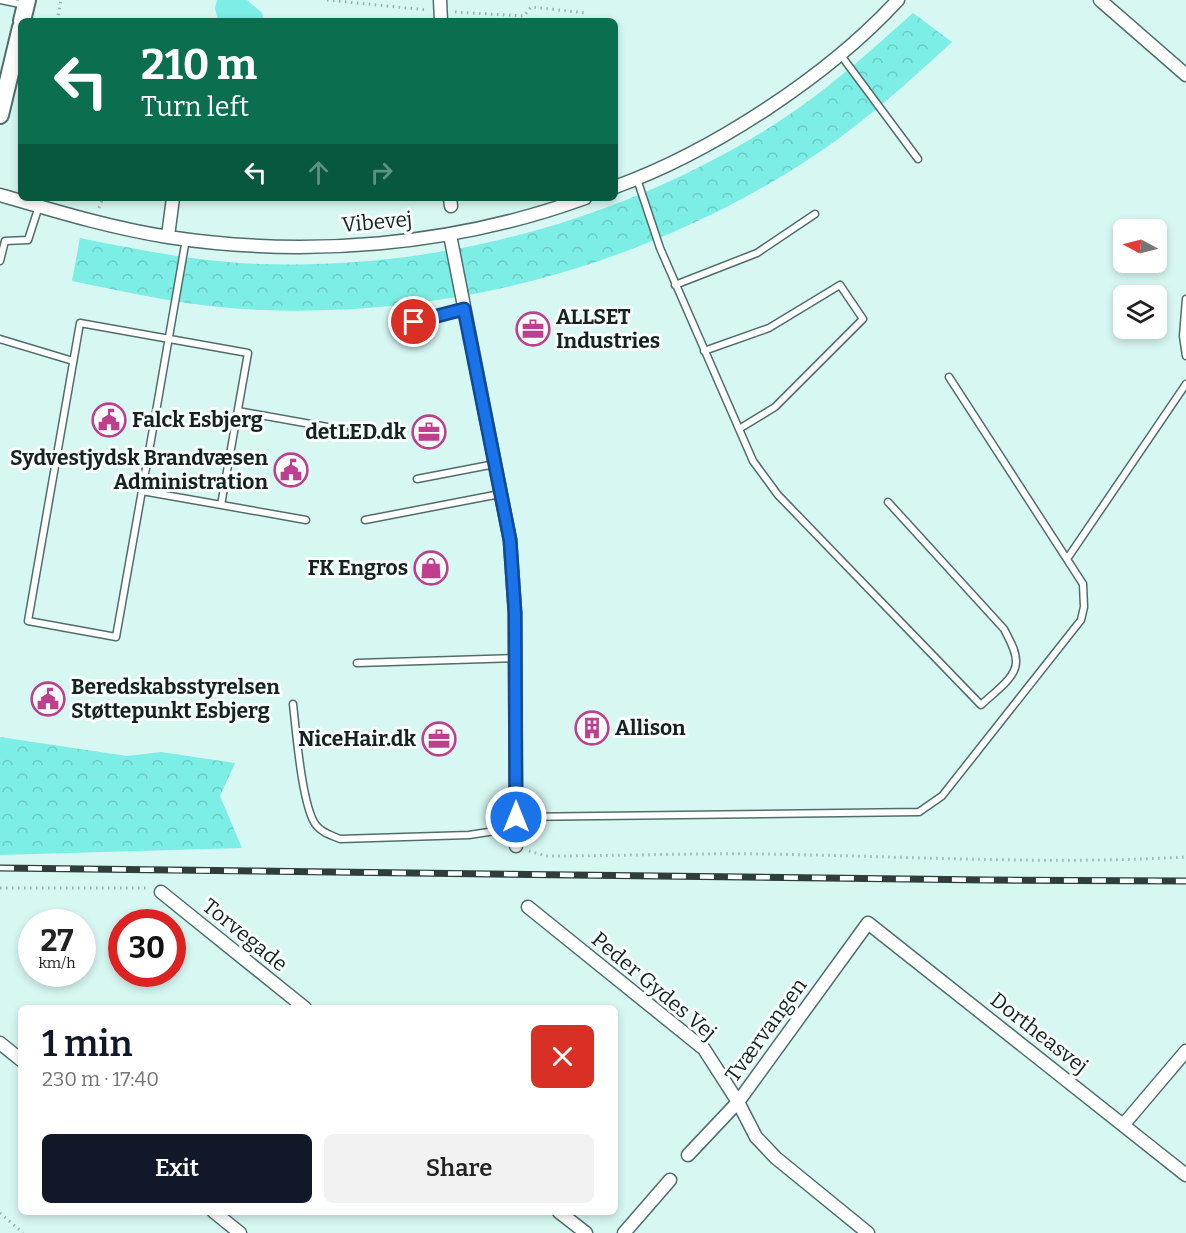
<!DOCTYPE html>
<html lang="en">
<head>
<meta charset="utf-8">
<style>
  body { margin:0; font-family:Bitter,serif; background:#f2f2f2; color:#222; height:100vh; display:flex; flex-direction:column; font-size:22px; white-space:nowrap }
  * { box-sizing:border-box; margin:0 }
  p { font-size:20px; color:#767676 }
  .icon { flex:none; width:33px; height:33px; fill:none; stroke:currentColor; stroke-width:2; stroke-linecap:round; stroke-linejoin:round }
  .map { position:relative; flex:1; overflow:hidden }
  .details { position:absolute; left:18px; top:1005px; width:600px; height:210px; display:flex; flex-direction:column; background:#fff; border-radius:9px; box-shadow:0 3px 9px #0003 }
  .details>* { flex:none }
  .banner { position:absolute; left:18px; top:18px; width:600px; height:183px; border-radius:9px; box-shadow:0 3px 9px #0003; background:#0b6e4f; color:#fff; overflow:hidden }
  .needle { width:39px; rotate:277deg }
  .fabs { position:absolute; left:1113px; top:219px; display:grid; gap:12px }
  .fabs a { display:grid; place-items:center; width:54px; height:54px; border-radius:9px; background:#fff; box-shadow:0 3px 9px #0003; font-size:30px }
  .speed { position:absolute; left:18px; top:909px; display:flex; gap:12px; font-size:30px; font-weight:700; text-align:center }
  .speed>* { display:grid; place-content:center; width:78px; height:78px; border-radius:50%; background:#fff; box-shadow:0 3px 9px #0003; line-height:1 }
  .speed small { font-size:15px; font-weight:400 }
  .speed .limit { border:9px solid #d22; background:#fff; color:#111 }
  .pin { position:absolute; display:grid; place-items:center; width:51px; height:51px; color:#fff; margin:-26px; border:3px solid #fff; border-radius:50%; box-shadow:0 2px 6px #0007 }
  .me { position:absolute; width:66px; margin:-33px; rotate:0deg; stroke-linejoin:round; filter:drop-shadow(0 0 4px #0008) }
  .turn { display:flex; align-items:center; gap:21px; height:126px; padding:0 24px; font-size:27px }
  .turn .icon { width:78px; height:78px; stroke-width:2.5 }
  .turn b { display:block; font-size:42px; line-height:51px }
  .lanes { display:flex; align-items:center; height:57px; padding:0 24px; background:#0003; justify-content:center; gap:30px; direction:ltr }
  .lanes .off { opacity:.35 }
  .round { display:grid; place-items:center; flex:none; width:63px; height:63px; border-radius:9px; background:#f2f2f2 }
  .summary { display:flex; align-items:center; justify-content:space-between; height:102px; padding:0 24px }
  h1 { font-size:36px; font-weight:600; line-height:45px; color:#111827 }
  .primary-button { display:flex; gap:12px; margin-top:auto; padding:12px 24px }
  .primary-button a { flex:1; height:69px; border-radius:9px; background:#111827; color:#fff; font-size:24px; font-weight:600; line-height:69px; text-align:center }
  .primary-button a+a { background:#f2f2f2; color:#222 }
  .map>svg:first-child { display:block }
  .forest { fill:url(#forest-crowns) }
  .park { fill:#7deee5 }
  .lines { fill:none; stroke-linecap:round; stroke-linejoin:round }
  .service-casing { stroke:#516d6b; stroke-width:9 }
  .minor-casing { stroke:#516d6b; stroke-width:15 }
  .tertiary-casing { stroke:#516d6b; stroke-width:20 }
  .path { stroke:#98b2ae; stroke-width:3; stroke-dasharray:1.5 4.5; stroke-linecap:butt }
  .service { stroke:#fff; stroke-width:6 }
  .minor { stroke:#fff; stroke-width:12 }
  .tertiary { stroke:#fff; stroke-width:16 }
  .rail-casing { stroke:#2f3d3b; stroke-width:7 }
  .rail { stroke:#f8fefd; stroke-width:4.5; stroke-dasharray:14; stroke-linecap:butt }
  .route-casing { stroke:#114b97; stroke-width:15 }
  .route { stroke:#1a73e8; stroke-width:10 }
  .labels { text-anchor:middle; stroke-width:6; stroke-linejoin:round; paint-order:stroke }
  .street-label { font-size:21px; fill:#162220; stroke:#f8fefd }
  .poi-label { font-size:21px; font-weight:bold; fill:#162220; stroke:#f8fefd; text-anchor:start }
</style>
</head>
<body>
<div class="map">
<svg width="1186" height="1233" viewBox="0 0 1186 1233">
  <defs>
    <pattern id="forest-crowns" width="20" height="18" patternUnits="userSpaceOnUse" patternTransform="scale(1.5)"><rect width="20" height="18" fill="#7deee5"/><path d="M2 6a3 3 0 1 1 6 0M12 15a3 3 0 1 1 6 0" fill="none" stroke="#6bccc4"/></pattern>
  </defs>
  <rect width="100%" height="100%" fill="#d7f7f3"/>
  <!-- forest -->
  <path class="forest" d="M913 13 952 42C905 85 857 129 803 163 642 266 453 317 261 310 197 308 135 294 72 281L80 238C139 250 199 262 259 264 439 270 619 222 772 126 823 94 868 53 913 13Z
    M0 737 127 756 161 752 235 763 220 796 242 848 0 855Z"/>
  <!-- park -->
  <path class="park" d="M217 0H247L262 13 264 21H218L215 8Z"/>
  <g class="lines">
    <!-- service casing -->
    <g class="service-casing">
      <path id="service" d="M0 0 25 5
        M840 54 918 159
        M637 179 660 248 753 461 778 495 981 705C992 694 1017 678 1016 661 1016 650 1009 639 1004 629L888 502
        M186 239C163 372 140 504 116 637L28 621 80 323 248 353 221 505
        M0 261 5 241 28 240 39 206
        M675 285 757 253 815 214
        M1186 299 1183 336 1186 356
        M414 322 464 309
        M0 339 73 361
        M704 351 769 328 840 285 863 319 775 407 739 429
        M238 411 344 430
        M417 479 495 464
        M142 491 306 520
        M365 520 500 494
        M1067 559 1186 384
        M357 663 515 658
        M293 704C296 730 302 807 316 825 322 833 331 835 340 839L469 835 495 831 516 817 919 812 942 796 1081 620 1084 607 1083 584 949 377"/>
    </g>
    <!-- minor casing -->
    <g class="minor-casing">
      <path id="minor" d="M440 0 441 21
        M1100 0 1186 75
        M615 187C712 152 828 76 898 0
        M0 195C55 211 111 228 168 237 307 258 453 246 585 198
        M450 198 451 206
        M450 235 510 540 515 613 516 846
        M168 236 173 198
        M161 892 305 1008
        M528 907 704 1049 738 1102 756 1137 776 1158 868 1233
        M0 1043 21 1060
        M1124 1124 1186 1051
        M688 1155 738 1102 868 923 1186 1175
        M214 1212 240 1233
        M559 1212 586 1233
        M624 1233 670 1180"/>
    </g>
    <!-- tertiary casing -->
    <g class="tertiary-casing">
      <path id="tertiary" d="M22 21 27 0
        M0 115 21 27"/>
    </g>
    <!-- path -->
    <path class="path" d="M327 0 427 10
      M455 12 524 16 531 7 586 13
      M57 21 61 0
      M99 208 103 198
      M529 851 546 856C618 856 691 853 764 854 904 856 1045 865 1186 857
      M0 888H148
      M0 1213 23 1233"/>
    <!-- service -->
    <use href="#service" class="service"/>
    <!-- minor -->
    <use href="#minor" class="minor"/>
    <!-- tertiary -->
    <use href="#tertiary" class="tertiary"/>
    <!-- rail casing -->
    <g class="rail-casing">
      <path id="rail" d="M0 868 988 880 1186 881"/>
    </g>
    <!-- rail -->
    <use href="#rail" class="rail"/>
  </g>
  <g class="lines">
    <!-- route casing -->
    <g class="route-casing">
      <path id="route" d="M414 322 464 309 510 540 515 613 516 817"/>
    </g>
    <!-- route -->
    <use href="#route" class="route"/>
  </g>
  <!-- icons -->
  <defs>
    <g id="office-ring" transform="scale(1.725)"><circle r="9.5" fill="#f8fefd" stroke="#bd3f8d" stroke-width="1.5"/><path d="M-6-3h4V-5.5h4V-3h4V5H-6ZM-1-4.5V-3h2v-1.5ZM-6 0V1H6V0Z" fill="#bd3f8d"/></g>
    <g id="civic-ring" transform="scale(1.725)"><circle r="9.5" fill="#f8fefd" stroke="#bd3f8d" stroke-width="1.5"/><path d="M-.6-6.5H3V-4.5H.6V-3L4-1V1h2V6H-6V1h2V-1L-.6-3ZM-1.2 2.5V6h2.4V2.5Z" fill="#bd3f8d"/></g>
    <g id="shop-ring" transform="scale(1.725)"><circle r="9.5" fill="#f8fefd" stroke="#bd3f8d" stroke-width="1.5"/><path d="M-5-2.5h2.3a2.7 3.5 0 0 1 5.4 0H5L5.5 6h-11ZM-1.5-2.5h3a1.5 2.3 0 0 0-3 0Z" fill="#bd3f8d"/></g>
    <g id="building-ring" transform="scale(1.725)"><circle r="9.5" fill="#f8fefd" stroke="#bd3f8d" stroke-width="1.5"/><path d="M-4-6H4V6H1V3H-1V6H-4ZM-2.5-4.3h1.7v1.8h-1.7ZM.8-4.3h1.7v1.8H.8ZM-2.5-1h1.7V.8h-1.7ZM.8-1h1.7V.8H.8Z" fill="#bd3f8d"/></g>
  </defs>
  <g fill-rule="evenodd">
    <use href="#office-ring" x="533" y="329"/>
    <use href="#civic-ring" x="109" y="420"/>
    <use href="#office-ring" x="429" y="432"/>
    <use href="#civic-ring" x="291" y="470"/>
    <use href="#shop-ring" x="431" y="568"/>
    <use href="#civic-ring" x="48" y="699"/>
    <use href="#building-ring" x="592" y="728"/>
    <use href="#office-ring" x="439" y="739"/>
  </g>
  <g class="labels">
    <!-- street labels -->
    <g class="street-label">
      <text transform="translate(377 222) rotate(-5)" y="7">Vibevej</text>
      <text transform="translate(245 935) rotate(39)" y="7">Torvegade</text>
      <text transform="translate(654 986) rotate(40)" y="7">Peder Gydes Vej</text>
      <text transform="translate(766 1030) rotate(-54)" y="7">Tværvangen</text>
      <text transform="translate(1039 1033) rotate(38)" y="7">Dortheasvej</text>
    </g>
    <!-- poi labels -->
    <g class="poi-label">
      <text x="556" y="324">ALLSET<tspan x="556" dy="24">Industries</tspan></text>
      <text x="132" y="427">Falck Esbjerg</text>
      <text x="406" y="439" text-anchor="end">detLED.dk</text>
      <text x="268" y="465" text-anchor="end">Sydvestjydsk Brandvæsen<tspan x="268" dy="24">Administration</tspan></text>
      <text x="408" y="575" text-anchor="end">FK Engros</text>
      <text x="71" y="694">Beredskabsstyrelsen<tspan x="71" dy="24">Støttepunkt Esbjerg</tspan></text>
      <text x="615" y="735">Allison</text>
      <text x="416" y="746" text-anchor="end">NiceHair.dk</text>
    </g>
  </g>
</svg>
<div class="fabs">
<a><svg class="needle" viewBox="-14 -14 28 28"><path d="M0-13l5 13h-10z" fill="#e53935"/><path d="M0 13l5-13h-10z" fill="#767676"/></svg></a>
<a><svg class="icon" aria-label="layers" viewBox="0 0 24 24"><path d="M12 4l9 5-9 5-9-5zM3 14l9 5 9-5"/></svg></a>
</div>
<div class="speed"><div>27<small>km/h</small></div><div class="limit">30</div></div>
<div class="pin" style="left:414px;top:322px;background:#d93025"><svg class="icon" aria-label="arrive" viewBox="0 0 24 24"><path d="M6 21V4h12l-3 4 3 4H6"/></svg></div>
<svg class="me" style="left:516px;top:817px" viewBox="-20 -20 40 40"><circle r="17" fill="#1a73e8" stroke="#fff" stroke-width="3"/><path d="M0-11L8 9 0 5-8 9z" fill="#fff"/></svg>
<div class="banner">
<div class="turn"><svg class="icon" aria-label="left" viewBox="0 0 24 24"><path d="M17 20v-9H6M10 6l-5 5 5 5"/></svg><div><b>210 m</b>Turn left</div></div>
<div class="lanes"><svg class="icon" aria-label="left" viewBox="0 0 24 24"><path d="M17 20v-9H6M10 6l-5 5 5 5"/></svg><svg class="icon off" aria-label="ahead" viewBox="0 0 24 24"><path d="M12 20V5M6 11l6-6 6 6"/></svg><svg class="icon off" aria-label="right" viewBox="0 0 24 24"><path d="M7 20v-9h11M14 6l5 5-5 5"/></svg></div>
</div>
<section class="details">
<div class="summary"><div><h1>1 min</h1><p>230 m · 17:40</p></div><a class="round" style="background:#d93025;color:#fff"><svg class="icon" aria-label="close" viewBox="0 0 24 24"><path d="M6 6l12 12M18 6L6 18"/></svg></a></div>
<div class="primary-button"><a>Exit</a><a>Share</a></div>
</section>
</div>
</body>
</html>
